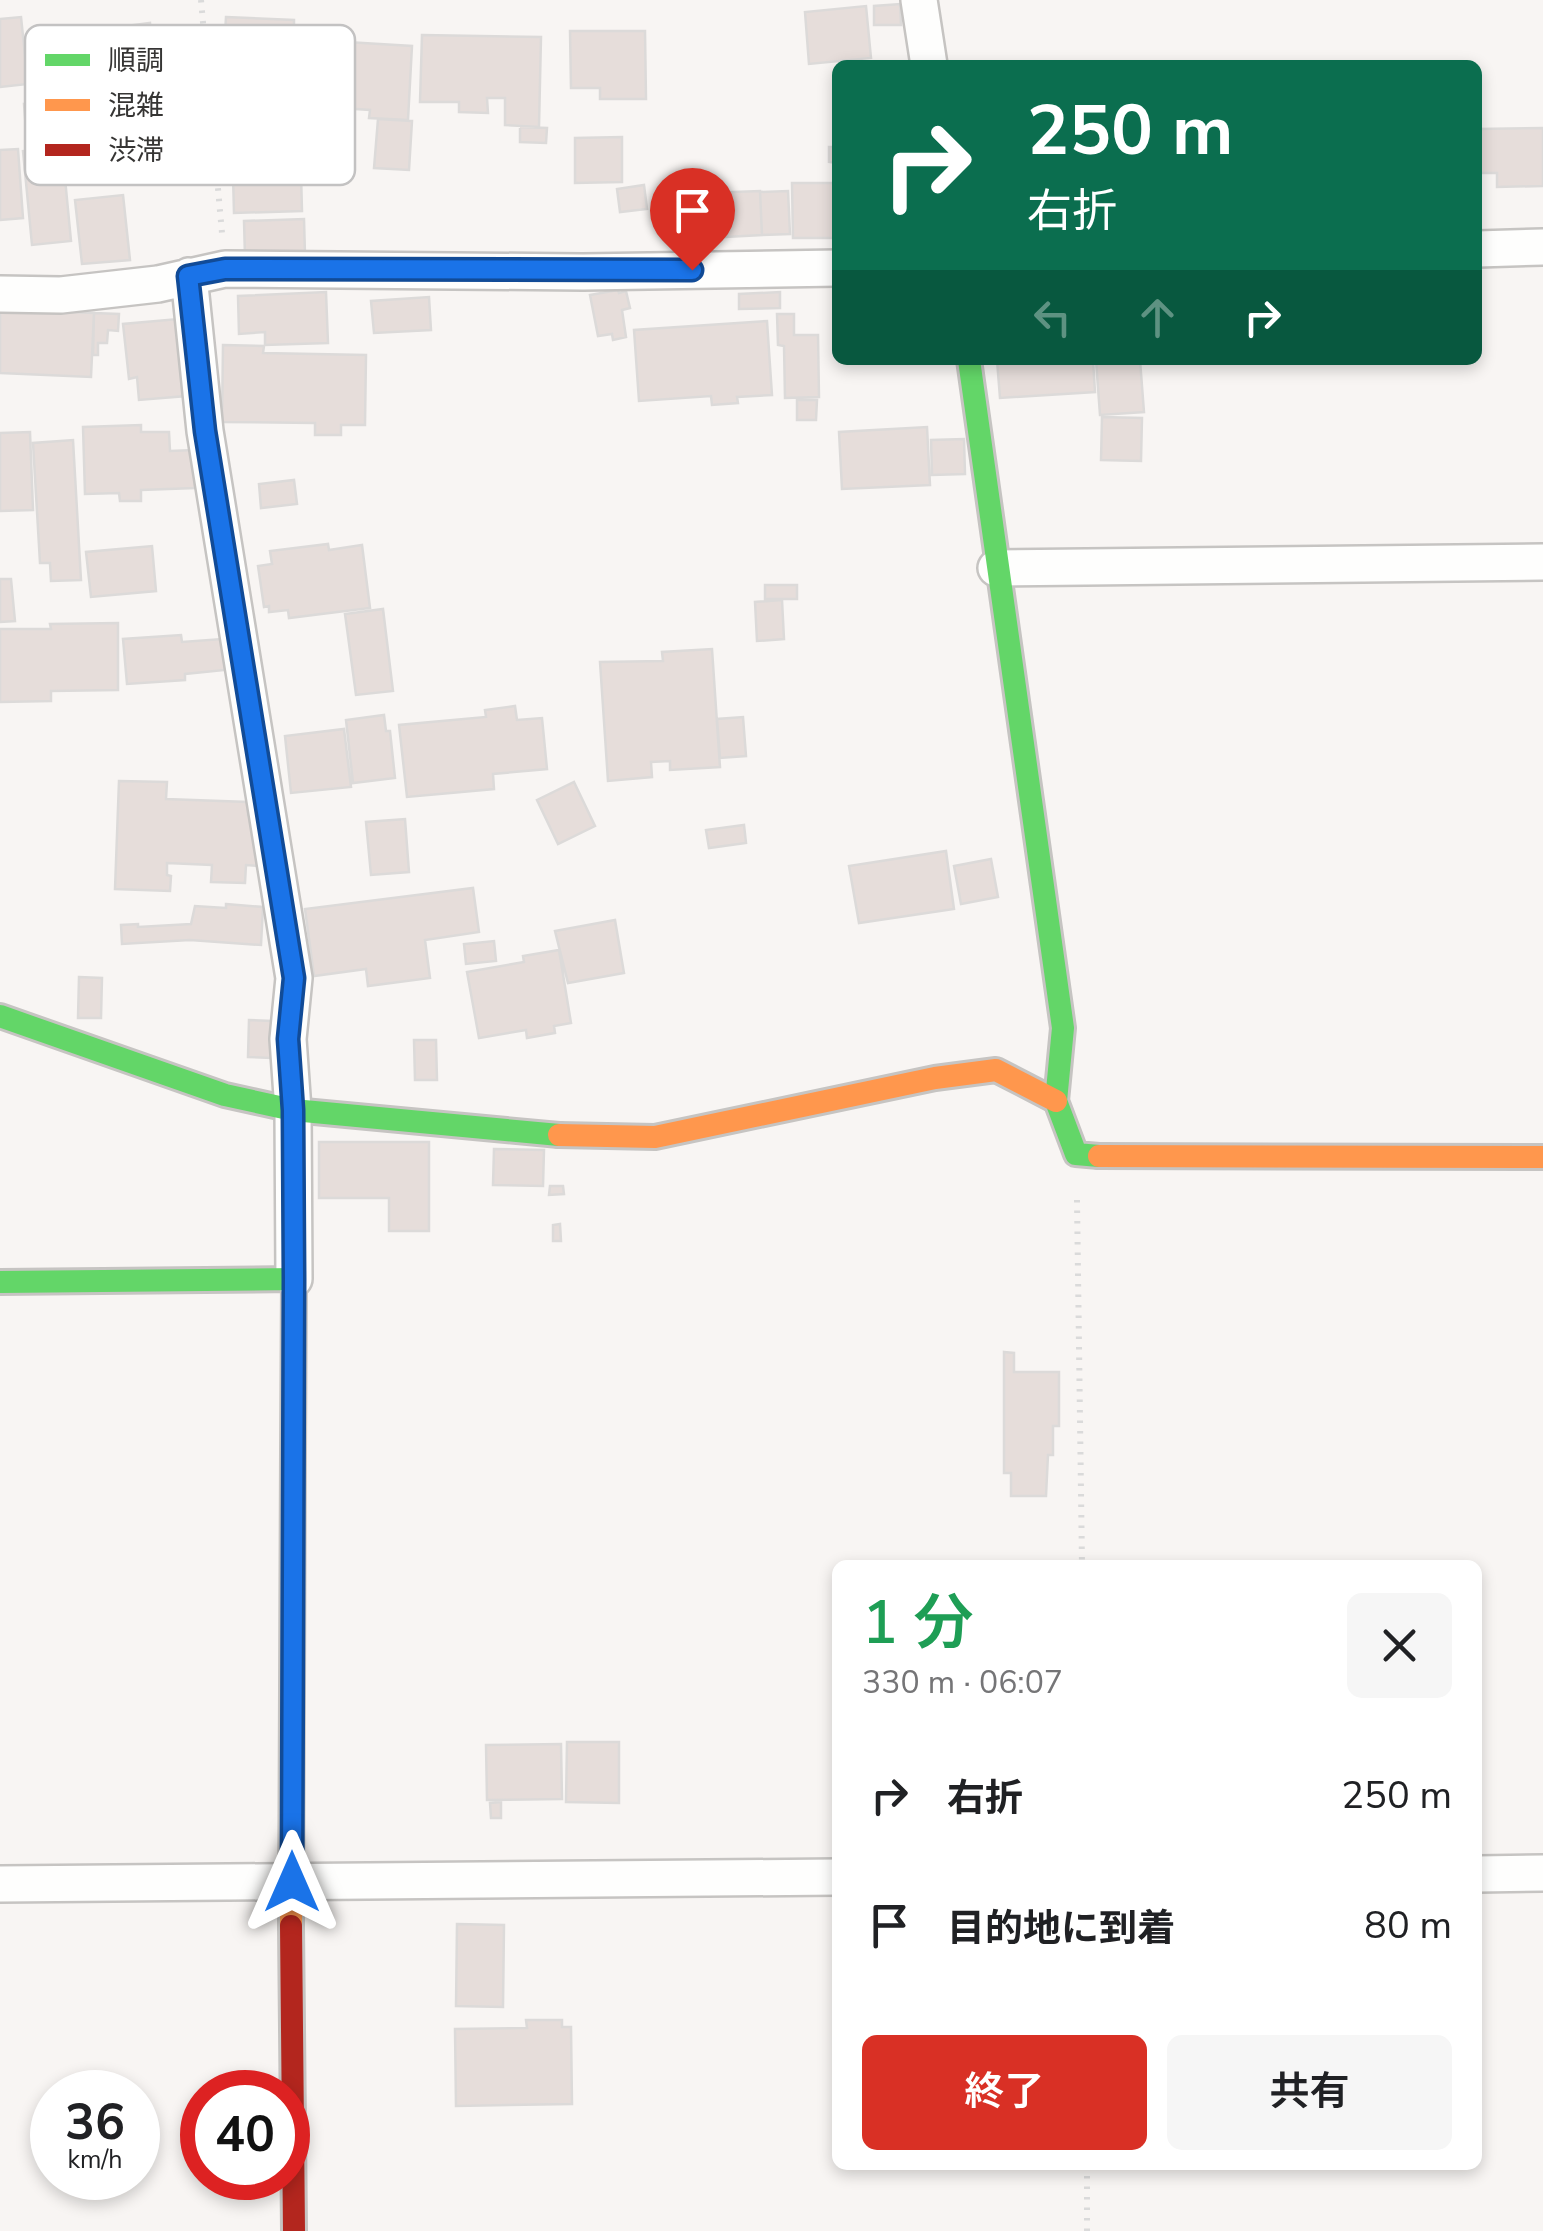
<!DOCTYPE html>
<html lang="ja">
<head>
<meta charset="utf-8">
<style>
  body { margin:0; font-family:"Nunito Sans","Noto Sans JP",sans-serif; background:#f6f6f6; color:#202124; height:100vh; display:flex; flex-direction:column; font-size:38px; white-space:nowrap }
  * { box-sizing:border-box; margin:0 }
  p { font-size:32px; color:#757577 }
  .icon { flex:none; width:55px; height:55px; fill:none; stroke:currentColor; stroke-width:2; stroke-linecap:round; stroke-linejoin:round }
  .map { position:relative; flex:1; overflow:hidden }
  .details { position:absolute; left:832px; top:1560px; width:650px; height:610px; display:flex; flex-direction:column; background:#fff; border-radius:15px; box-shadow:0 5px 15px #0003 }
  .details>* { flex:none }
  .top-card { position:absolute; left:832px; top:60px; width:650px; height:305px; border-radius:15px; box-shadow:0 5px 15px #0003; background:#0b6e4f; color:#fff; overflow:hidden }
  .speed { position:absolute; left:30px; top:2070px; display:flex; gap:20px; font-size:50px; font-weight:700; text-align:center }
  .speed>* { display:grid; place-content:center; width:130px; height:130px; border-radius:50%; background:#fff; box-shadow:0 5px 15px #0003; line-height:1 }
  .speed small { font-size:25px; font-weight:400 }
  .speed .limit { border:15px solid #d22; background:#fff; color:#111 }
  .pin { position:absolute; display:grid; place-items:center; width:85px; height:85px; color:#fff; margin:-102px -42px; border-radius:50% 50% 50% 0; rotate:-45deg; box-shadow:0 0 10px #0007 }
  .pin .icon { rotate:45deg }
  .me { position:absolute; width:110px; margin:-55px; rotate:0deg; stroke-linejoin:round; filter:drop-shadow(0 0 8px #0008) }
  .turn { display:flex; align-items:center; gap:35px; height:210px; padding:0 30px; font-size:45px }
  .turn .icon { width:130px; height:130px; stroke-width:2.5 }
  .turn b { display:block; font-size:70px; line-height:85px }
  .lanes { display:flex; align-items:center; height:95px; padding:0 30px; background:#0003; justify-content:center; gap:50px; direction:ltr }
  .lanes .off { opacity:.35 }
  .round { display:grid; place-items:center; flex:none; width:105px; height:105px; border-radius:15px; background:#f6f6f6 }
  .head { display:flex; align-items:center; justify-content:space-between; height:170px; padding:0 30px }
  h1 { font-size:60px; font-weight:600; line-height:75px; color:#1e9e55 }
  .button { display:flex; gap:20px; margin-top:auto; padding:20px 30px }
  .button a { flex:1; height:115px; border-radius:15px; background:#d93025; color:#fff; font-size:40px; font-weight:600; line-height:115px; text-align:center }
  .button a+a { background:#f6f6f6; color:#202124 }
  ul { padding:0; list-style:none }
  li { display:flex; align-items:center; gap:30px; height:130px; padding:0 30px }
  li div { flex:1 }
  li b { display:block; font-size:38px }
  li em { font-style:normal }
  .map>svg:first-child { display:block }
  .building { fill:#e6ddda; stroke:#dcdad9; stroke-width:2.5 }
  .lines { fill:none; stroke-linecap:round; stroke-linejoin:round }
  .street-casing { stroke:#c6c4c2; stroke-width:40 }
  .fast-casing { stroke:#c6c4c2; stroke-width:28 }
  .slow-casing { stroke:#c6c4c2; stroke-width:28 }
  .jam-casing { stroke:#c6c4c2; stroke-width:28 }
  .path { stroke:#dadada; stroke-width:6; stroke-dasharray:2.5 8; stroke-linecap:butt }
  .street { stroke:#fefefd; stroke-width:35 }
  .fast { stroke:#63d668; stroke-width:22 }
  .slow { stroke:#ff974d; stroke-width:22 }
  .jam { stroke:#b3261e; stroke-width:22 }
  .route-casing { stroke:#114b97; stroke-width:25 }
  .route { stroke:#1a73e8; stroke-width:18 }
  .key { fill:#fff; stroke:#c3c2c2; stroke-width:2.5 }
  .key-label { font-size:28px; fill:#363534 }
</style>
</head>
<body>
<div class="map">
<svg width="1543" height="2231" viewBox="0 0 1543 2231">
  <rect width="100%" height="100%" fill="#f8f5f3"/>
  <!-- building -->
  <path class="building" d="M900 4 901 25H874V6Z
    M866 6 871 58 809 64 805 12Z
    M21 17 28 84 0 87V19Z
    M226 17 294 20V31L313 33 311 62H321L319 102 265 98V85L222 83Z
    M150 23 153 49 193 44 204 129 158 135 152 90 137 92 140 109 118 112 116 95 66 101 57 35Z
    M570 31H645L646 99H600V88H571Z
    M422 35 541 37 539 127 505 125V98H487L488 113 459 112V102H420Z
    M330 41 412 46 408 120 369 118 370 110 326 107Z
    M56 101 60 141 27 143 24 104Z
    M378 119 412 121 409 170 374 168Z
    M520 127 547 128 546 143 520 142Z
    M1543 128V186L1497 187V173H1478V129Z
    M622 137V182L575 183V138Z
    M62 147 71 241 32 245 23 151Z
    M829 147H838V163L829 162Z
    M18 149 23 218 0 220V150Z
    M301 173 302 211 234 213 233 175Z
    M792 183H838V238H793Z
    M644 185 647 209 620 212 617 189Z
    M760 191 762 235 708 238 706 193Z
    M788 191 790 234 762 235 760 192Z
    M123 195 130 260 82 264 75 200Z
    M304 219 305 255 245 257 244 221Z
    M618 290 619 293 626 291 630 308 622 310 626 337 613 340 612 334 598 336 590 295Z
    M326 292 328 343 265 345V332L239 334 238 296Z
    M780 292V308L739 309V294Z
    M429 297 431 330 374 333 371 301Z
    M0 309 94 313 91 377 0 373Z
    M94 313 119 314 118 331 108 330 107 343H98V355H93Z
    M777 314H794V335H818L819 397 785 398 784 346 778 345Z
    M178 319 186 396 139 400 137 377 129 379 123 324Z
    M767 321 772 395 737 397 738 403 712 405 711 396 639 401 634 330Z
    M223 345 264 346 263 353 366 355 365 425H341V435H315V423L222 422Z
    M997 360H1093L1095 392 1000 398Z
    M1096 360H1140L1144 412 1100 415Z
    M797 400H817L816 420H797Z
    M1102 417 1142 418 1141 461 1101 460Z
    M141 425V432H169L170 451 194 450 195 488 141 490V501H120L119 493 85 494 83 427Z
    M927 427 930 485 842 489 839 432Z
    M30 432 33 510 0 511V433Z
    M964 439 965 474 932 475 931 440Z
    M73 440 81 580 51 581 50 563H40L33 443Z
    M294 480 297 504 261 508 259 484Z
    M328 544 329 550 362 545 370 608 289 618 288 610 269 612V606L264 607 258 566 272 564 270 551Z
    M152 546 156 591 91 597 86 552Z
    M0 579H11L15 621 0 622Z
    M765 585H797V599H765Z
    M782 600 784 639 757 641 755 602Z
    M383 609 393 691 356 695 345 614Z
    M118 623V690L51 691V701L0 702V629H51L50 624Z
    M181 635 182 642 222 639 225 670 185 674V680L127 684 123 639Z
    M712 649 720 767 670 770V761L651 762 652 777 608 781 600 662 663 661 662 652Z
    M515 706 517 720 542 718 547 769 493 774 494 789 407 797 399 725 486 717 485 710Z
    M384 715 386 731H390L395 778 353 783 346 720Z
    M743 717 746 756 720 758 717 719Z
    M344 729 351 787 291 793 285 736Z
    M119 781 167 782 166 799 248 802V815H255L259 834 258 866 246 865 245 883 211 882 212 865 167 863V875L171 876 170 891 115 889Z
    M574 782 595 826 558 844 537 800Z
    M405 819 409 872 371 875 366 822Z
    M744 825 746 843 709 848 706 830Z
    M946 851 954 909 859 923 849 866Z
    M991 859 998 897 961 904 954 866Z
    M473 888 479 932 425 940 430 978 368 986 366 969 314 976 305 909Z
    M226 904 263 907 261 945 190 940 122 944 121 925 138 924V927L191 924 195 906 226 908Z
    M615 920 624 973 568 983 555 931Z
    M494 941 496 961 466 964 464 944Z
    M559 950 571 1023 554 1026 555 1033 527 1038 526 1030 479 1038 467 972 524 962 523 956Z
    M79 977 102 978 101 1018H78Z
    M249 1020 272 1021 271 1058 248 1057Z
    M414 1040H436L437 1080H415Z
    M319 1142H429V1231H389V1198H319Z
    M494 1149 544 1150 543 1186 493 1185Z
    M550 1186H563L564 1194 549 1195Z
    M560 1224 561 1241H553V1225Z
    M1004 1352 1014 1353V1372H1059V1426H1053V1455H1048L1046 1496H1011V1473H1004Z
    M567 1742H619V1803L566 1802Z
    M561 1744 562 1799 487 1800 486 1745Z
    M501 1802V1818H491L490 1803Z
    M457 1924 504 1925 503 2007 456 2006Z
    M526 2020H562V2027H571L572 2104 456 2106 455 2029 527 2028Z"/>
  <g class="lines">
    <!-- street casing -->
    <g class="street-casing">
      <path id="street" d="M919 0 929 65
        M1478 249 1543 247
        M189 276 205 431 294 978 288 1039 293 1110 294 1279
        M0 294 61 295 158 284 225 269 583 272 838 268
        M996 568 1543 562
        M1478 1874 1543 1873
        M0 1884 838 1877"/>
    </g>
    <!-- fast casing -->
    <g class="fast-casing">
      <path id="fast" d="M969 360 1063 1028 1056 1101 1076 1154 1099 1156
        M0 1016 225 1095 293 1110 559 1135
        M0 1282 294 1279 293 1451"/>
    </g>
    <!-- slow casing -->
    <g class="slow-casing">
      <path id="slow" d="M559 1135 655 1137 935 1078 996 1070 1056 1101
        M1099 1156 1543 1157
        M291 1926 293 1451"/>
    </g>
    <!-- jam casing -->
    <g class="jam-casing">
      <path id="jam" d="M291 1926 294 2231"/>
    </g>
    <!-- path -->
    <path class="path" d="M201 0 222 233
      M1077 1200 1082 1565
      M1087 2231V2165"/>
    <!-- street -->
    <use href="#street" class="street"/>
    <!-- fast -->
    <use href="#fast" class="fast"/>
    <!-- slow -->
    <use href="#slow" class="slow"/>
    <!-- jam -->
    <use href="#jam" class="jam"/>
  </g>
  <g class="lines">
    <!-- route casing -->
    <g class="route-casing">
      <path id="route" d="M292 1882 294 1279 293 1110 288 1039 294 978 205 431 188 276 225 269 692 270"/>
    </g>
    <!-- route -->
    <use href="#route" class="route"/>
  </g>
  <!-- legend -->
  <rect x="25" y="25" width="330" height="160" rx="15" class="key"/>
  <rect x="45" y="54" width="45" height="12" fill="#63d668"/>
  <rect x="45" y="99" width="45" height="12" fill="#ff974d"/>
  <rect x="45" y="144" width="45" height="12" fill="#b3261e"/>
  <g class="key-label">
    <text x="108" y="70">順調</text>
    <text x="108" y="115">混雑</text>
    <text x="108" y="160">渋滞</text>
  </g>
</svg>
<div class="speed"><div>36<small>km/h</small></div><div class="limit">40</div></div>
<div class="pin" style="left:692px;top:270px;background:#d93025"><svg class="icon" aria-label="arrive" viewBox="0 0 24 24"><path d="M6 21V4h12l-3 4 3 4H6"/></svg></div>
<svg class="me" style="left:292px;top:1882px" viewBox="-20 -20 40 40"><path d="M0-17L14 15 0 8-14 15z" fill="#1a73e8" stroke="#fff" stroke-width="4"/></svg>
<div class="top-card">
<div class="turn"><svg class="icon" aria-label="right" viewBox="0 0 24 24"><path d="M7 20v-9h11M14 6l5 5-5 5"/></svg><div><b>250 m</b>右折</div></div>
<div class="lanes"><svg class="icon off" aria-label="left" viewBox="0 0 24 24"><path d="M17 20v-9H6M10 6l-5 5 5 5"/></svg><svg class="icon off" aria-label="ahead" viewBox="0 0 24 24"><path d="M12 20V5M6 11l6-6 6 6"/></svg><svg class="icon" aria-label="right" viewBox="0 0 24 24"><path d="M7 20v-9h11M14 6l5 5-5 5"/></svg></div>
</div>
<section class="details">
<div class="head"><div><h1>1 分</h1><p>330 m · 06:07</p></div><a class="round"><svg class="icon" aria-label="close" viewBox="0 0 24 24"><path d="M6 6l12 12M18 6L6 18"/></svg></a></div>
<ul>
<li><svg class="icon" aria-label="right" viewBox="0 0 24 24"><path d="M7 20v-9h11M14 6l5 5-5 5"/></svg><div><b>右折</b></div><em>250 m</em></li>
<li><svg class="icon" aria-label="arrive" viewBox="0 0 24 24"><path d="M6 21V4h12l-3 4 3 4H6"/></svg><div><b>目的地に到着</b></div><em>80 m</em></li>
</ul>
<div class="button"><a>終了</a><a>共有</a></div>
</section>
</div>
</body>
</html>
